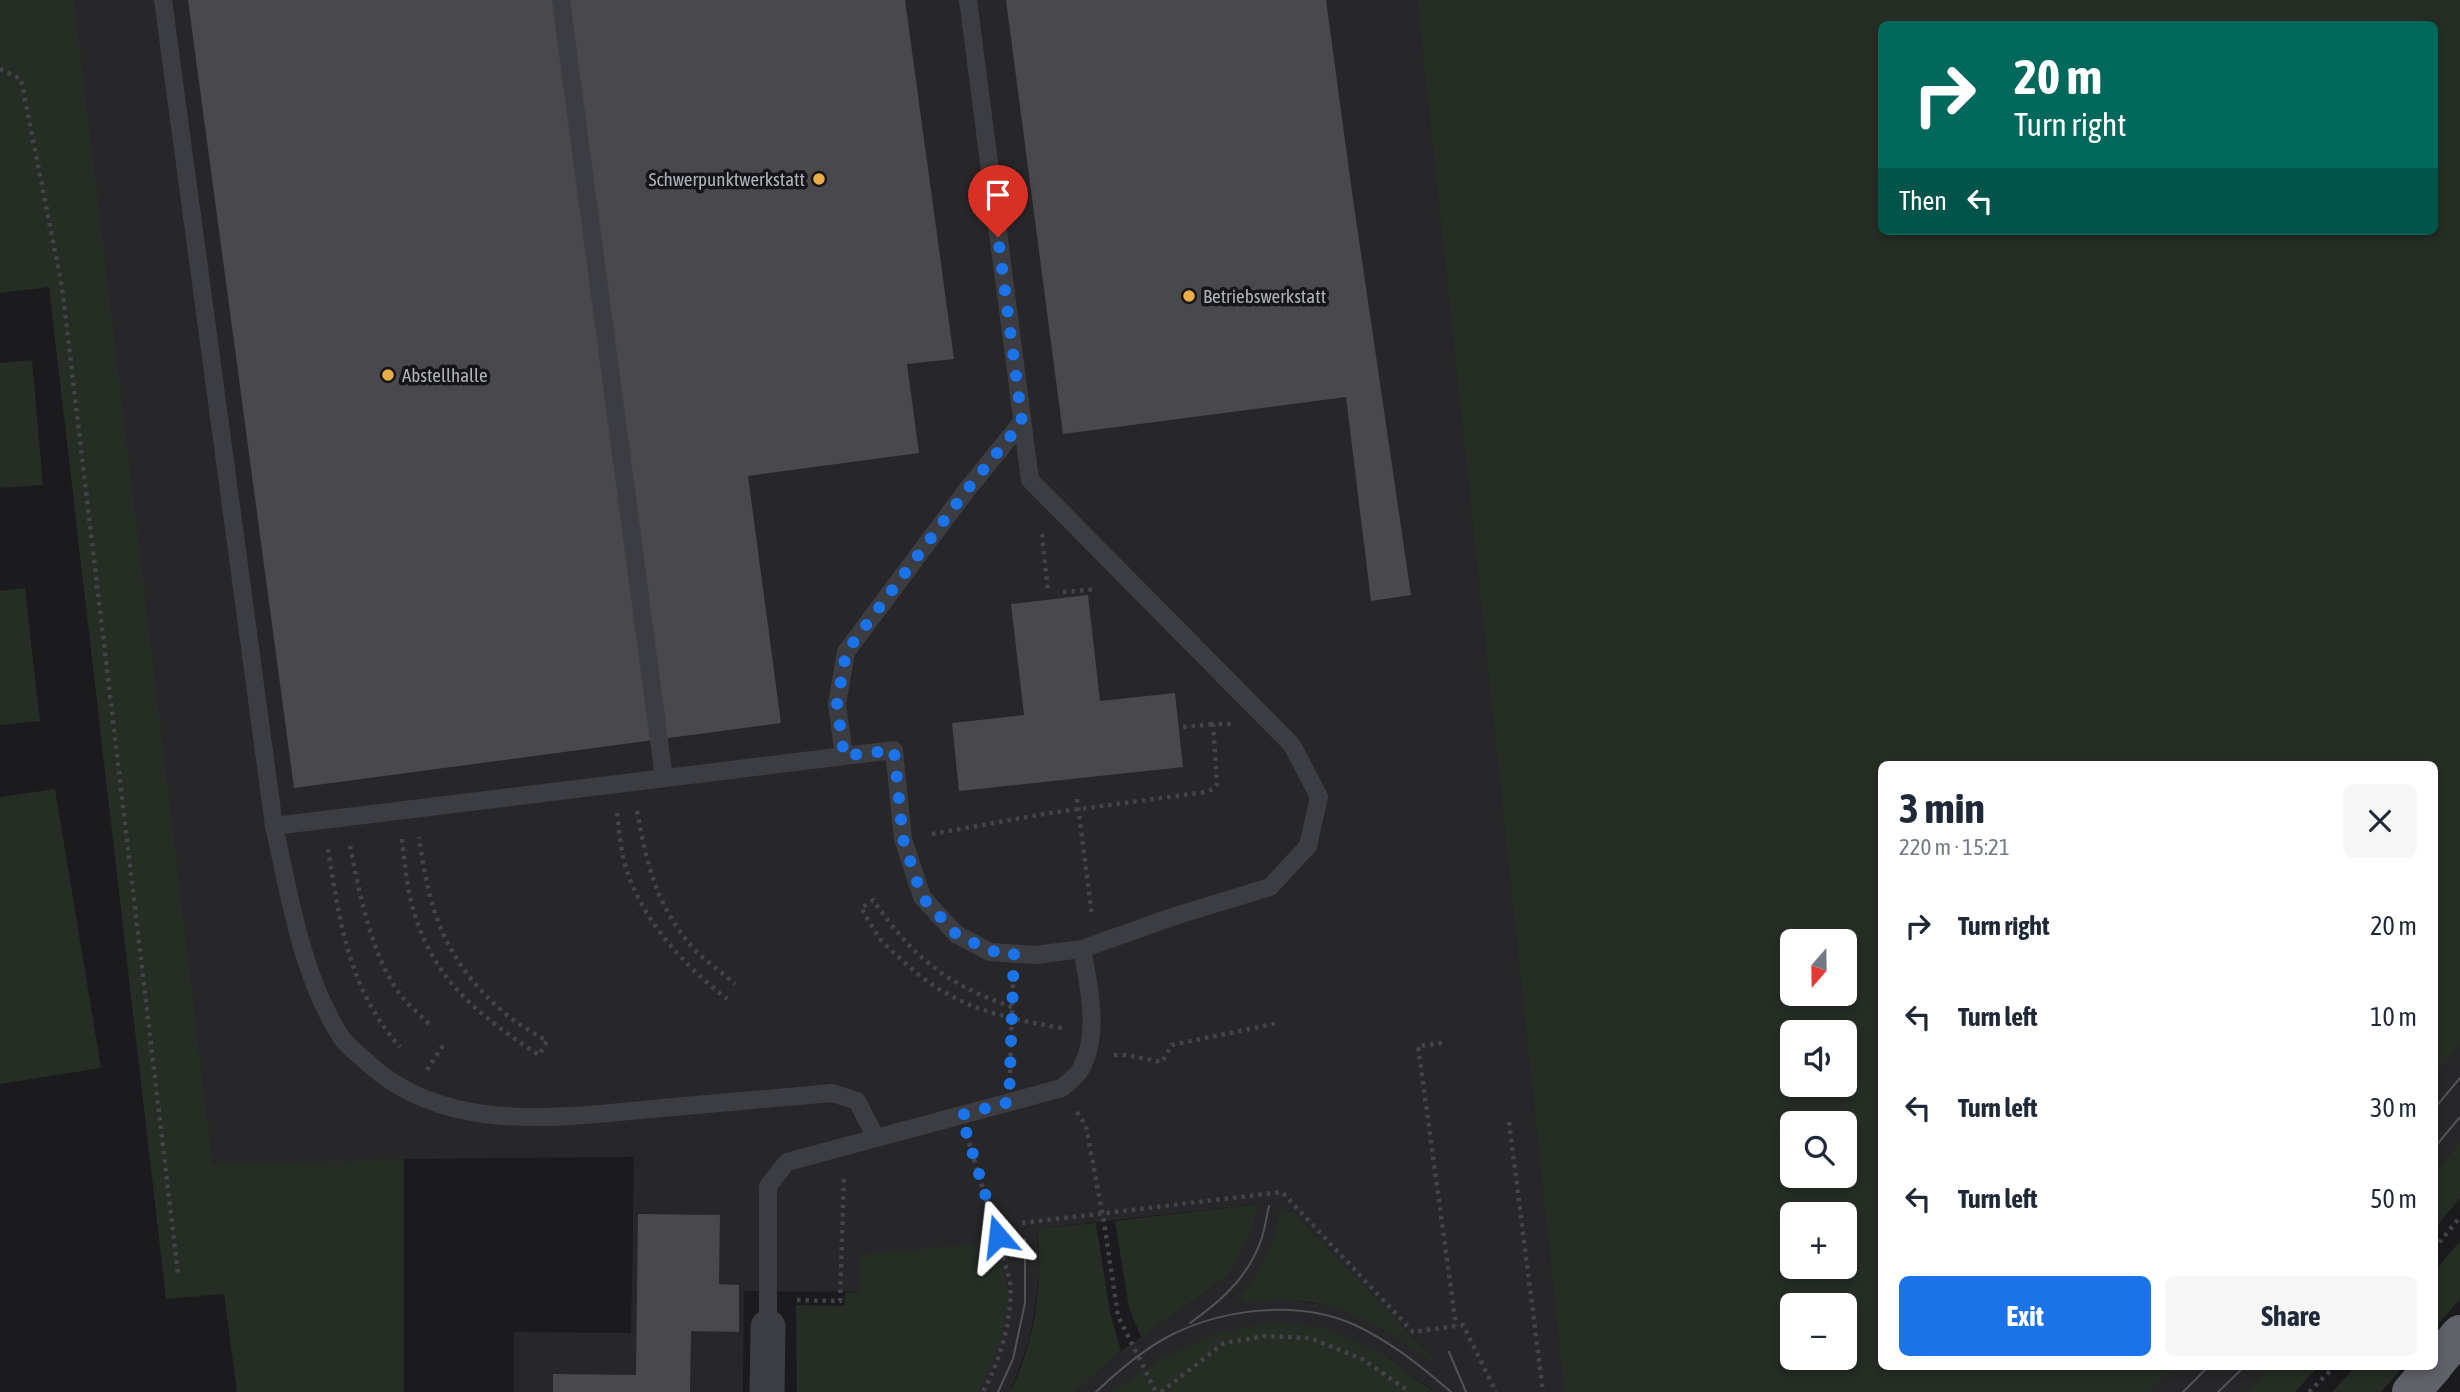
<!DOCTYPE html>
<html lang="en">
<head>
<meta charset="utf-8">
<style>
  body { margin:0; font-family:"Asap Condensed",sans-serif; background:#f6f6f7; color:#1f2937; height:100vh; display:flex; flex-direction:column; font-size:26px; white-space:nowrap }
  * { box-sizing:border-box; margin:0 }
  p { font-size:23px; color:#747a83 }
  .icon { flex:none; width:38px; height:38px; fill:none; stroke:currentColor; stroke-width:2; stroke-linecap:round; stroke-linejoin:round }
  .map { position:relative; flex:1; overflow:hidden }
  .sheet { position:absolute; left:1878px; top:761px; width:560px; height:609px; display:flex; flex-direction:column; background:#fff; border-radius:10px; box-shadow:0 4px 10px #0003 }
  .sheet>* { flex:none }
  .top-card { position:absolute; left:1878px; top:21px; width:560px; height:214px; border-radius:10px; box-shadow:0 4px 10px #0003; background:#00695c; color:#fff; overflow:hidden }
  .needle { width:46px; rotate:200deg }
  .buttons { position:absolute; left:1780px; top:929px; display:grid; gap:14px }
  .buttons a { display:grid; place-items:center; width:77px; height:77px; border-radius:10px; background:#fff; box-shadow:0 4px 10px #0003; font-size:35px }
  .pin { position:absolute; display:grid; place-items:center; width:60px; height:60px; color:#fff; margin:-72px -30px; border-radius:50% 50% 50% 0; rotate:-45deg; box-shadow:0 0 7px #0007 }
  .pin .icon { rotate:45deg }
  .me { position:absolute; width:77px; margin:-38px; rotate:343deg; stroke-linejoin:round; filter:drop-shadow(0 0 5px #0008) }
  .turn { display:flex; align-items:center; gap:24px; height:147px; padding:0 21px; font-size:32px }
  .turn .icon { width:91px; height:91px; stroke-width:2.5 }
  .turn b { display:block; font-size:49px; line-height:60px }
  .then { display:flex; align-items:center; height:66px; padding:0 21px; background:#0003; gap:14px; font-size:26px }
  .round { display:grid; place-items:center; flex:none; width:74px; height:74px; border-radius:10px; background:#f6f6f7 }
  .headline { display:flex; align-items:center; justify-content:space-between; height:119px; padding:0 21px }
  h1 { font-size:42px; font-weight:700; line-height:52px }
  .primary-button { display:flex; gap:14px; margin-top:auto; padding:14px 21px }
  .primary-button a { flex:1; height:80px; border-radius:10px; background:#1a73e8; color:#fff; font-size:28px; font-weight:700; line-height:80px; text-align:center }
  .primary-button a+a { background:#f6f6f7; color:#1f2937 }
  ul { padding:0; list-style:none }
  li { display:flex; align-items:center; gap:21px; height:91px; padding:0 21px }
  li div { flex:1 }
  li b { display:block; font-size:26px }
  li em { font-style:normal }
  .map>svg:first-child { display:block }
  .built { fill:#27272a; fill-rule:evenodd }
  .green { fill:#252d25; fill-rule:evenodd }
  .building { fill:#48484d }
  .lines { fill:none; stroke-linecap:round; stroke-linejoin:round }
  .path { stroke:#424449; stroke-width:4.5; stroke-dasharray:3.5 5; stroke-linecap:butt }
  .service { stroke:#3c3d42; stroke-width:18 }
  .minor { stroke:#3c3d42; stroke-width:35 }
  .trunk { stroke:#606269; stroke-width:38 }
  .tram { stroke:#515358; stroke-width:2 }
  .route { stroke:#1a73e8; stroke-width:12; stroke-dasharray:0 21.6 }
  .poi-dot { fill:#e9ae46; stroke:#161618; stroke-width:2.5 }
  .labels { text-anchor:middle; stroke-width:7; stroke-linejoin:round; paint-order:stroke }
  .poi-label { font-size:19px; fill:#aeb2bb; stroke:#161618; text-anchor:start }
</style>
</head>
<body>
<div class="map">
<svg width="2460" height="1392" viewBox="0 0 2460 1392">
  <rect width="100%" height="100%" fill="#1b1b1d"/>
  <!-- built -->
  <path class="built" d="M73 0H1417L1564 1392H1435L1379 1351 1324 1328 1219 1333 1162 1357 1111 1392H1076L1121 1351 1227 1277 1250 1237 1257 1204 1037 1229 1039 1273 1035 1309 1028 1344 1010 1392H979L1004 1329 1008 1297 1006 1280 994 1242 859 1292 744 1291 743 1392H514V1332L631 1333 634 1157 404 1159 213 1165ZM1280 1208 1295 1213 1433 1358 1357 1315 1325 1305 1291 1300 1265 1299 1246 1302 1239 1296 1251 1283 1265 1259 1275 1237Z
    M2460 1045V1141L2434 1173V1078Z
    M2175 1367H2269L2246 1392H2149Z"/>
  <!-- green -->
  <path class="green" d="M0 0H74L213 1164 404 1159V1392H237L224 1294 166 1299 49 287 0 293Z
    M1417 0H2460V1045L2434 1078V765H1881V1367H2175L2149 1392H1564ZM2434 24V231H1881V24ZM1792 942H1844V994H1792ZM1792 1032H1844V1085H1792ZM1792 1124H1844V1176H1792ZM1792 1214H1844V1267H1792ZM1792 1306H1844V1358H1792Z
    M32 360 43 485 0 488V363Z
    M25 588 40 721 0 725V591Z
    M55 789 101 1068 0 1084V797Z
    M2460 1141V1198L2434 1230V1173Z
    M1258 1204 1250 1237 1227 1277 1141 1337 1129 1308 1115 1221Z
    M1280 1208 1295 1213 1433 1358 1429 1360C1371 1319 1320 1290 1246 1303L1238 1296C1263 1271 1274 1242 1280 1208Z
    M1096 1223 1110 1312 1121 1351 1076 1392H1010C1034 1345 1044 1282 1037 1229Z
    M2460 1241V1299L2434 1329V1272Z
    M995 1242C1000 1260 1008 1278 1008 1296 1008 1329 993 1363 979 1392H797L796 1305 844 1306 845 1293 859 1292 860 1255Z
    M1272 1322 1324 1328 1379 1351 1434 1392H1111L1162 1357 1219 1333Z
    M2269 1367H2318L2295 1392H2246Z
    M2355 1367H2403L2381 1392H2332Z"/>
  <!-- building -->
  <path class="building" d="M188 0H905L954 359 907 364 919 453 748 476 781 723 294 788Z
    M1006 0H1326L1352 192 1411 595 1371 601 1346 397 1063 434Z
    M1088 595 1100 701 1175 693 1183 767 959 791 952 723 1024 715 1011 604Z
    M638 1214 720 1215 719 1284 739 1285V1332L691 1331 690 1392H553V1374L636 1375Z"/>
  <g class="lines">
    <!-- path -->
    <path class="path" d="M0 69 21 79 62 287 178 1274
      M1042 534 1048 592
      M1063 592 1097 589
      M1183 727 1213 724
      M1077 799 1092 915
      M637 811C647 865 656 906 694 949 706 962 722 972 735 984
      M617 813C619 828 620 843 623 857 637 915 681 963 727 999
      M932 834 1050 813 1206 792 1213 789 1217 784 1213 724H1231
      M402 839C404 858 406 878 410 897 428 976 475 1013 539 1055L547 1041C532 1032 515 1023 502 1011 445 960 429 912 419 837
      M350 846C360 894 371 958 403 998 411 1007 421 1016 430 1025
      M328 849C340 923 348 988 400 1047
      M1012 1007C945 984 913 957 873 900L861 908C868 919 874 931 881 940 887 947 894 953 901 959 949 1006 998 1017 1062 1028
      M1442 1043 1418 1046 1456 1326
      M1114 1055H1126L1162 1062 1172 1045 1278 1023
      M427 1070 444 1044
      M1010 1073 1013 981
      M1077 1112 1086 1126 1104 1222 1118 1316 1156 1392
      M1509 1122 1543 1392
      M969 1143 1010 1280C1013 1318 1001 1358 983 1392
      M1022 1223 1282 1192 1413 1332 1463 1325 1496 1392
      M2434 1249 2460 1217
      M797 1300 840 1301 844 1175
      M1161 1392 1224 1343 1265 1336 1310 1338 1362 1359 1410 1392
      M2309 1392 2334 1367"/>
    <!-- service -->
    <path class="service" d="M163 0 274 826C290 897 301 974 341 1037 348 1047 359 1055 368 1063 446 1136 565 1117 662 1108 719 1103 775 1098 832 1093L857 1101 876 1138
      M561 0 664 778
      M844 756 837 704 846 652 966 491 1022 422
      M274 826 894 750 903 839 922 897 956 934 990 952 1035 955 1082 949
      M768 1327V1186L787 1162 1062 1088C1068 1082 1077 1076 1081 1069 1100 1034 1089 986 1082 949L1175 916 1270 887 1308 846 1319 797 1292 745 1030 480 968 0"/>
    <!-- minor -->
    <path class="minor" d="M767 1392 768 1327"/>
    <!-- trunk -->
    <path class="trunk" d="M2434 1365 2460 1334
      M2411 1392 2433 1367"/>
    <!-- tram -->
    <path class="tram" d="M2434 1109 2460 1078
      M2434 1148 2460 1117
      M1190 1323C1220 1302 1247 1278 1260 1243 1265 1231 1266 1218 1269 1206
      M1449 1352 1466 1392
      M998 1392 1013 1359 1025 1303V1239
      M1096 1392C1119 1370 1145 1348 1173 1334 1227 1308 1299 1300 1355 1325 1391 1342 1421 1366 1451 1392
      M2183 1392 2208 1367
      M2218 1392 2244 1367"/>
  </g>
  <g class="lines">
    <!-- route -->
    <path class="route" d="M998 1236 961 1115 1009 1102 1014 953 990 951 956 934 922 897 903 839 894 750 844 756 837 704 846 652 966 491 1022 422 998 237"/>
  </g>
  <!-- markers -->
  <g class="poi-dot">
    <circle cx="819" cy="179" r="7"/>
    <circle cx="1189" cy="296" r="7"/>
    <circle cx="388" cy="375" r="7"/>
  </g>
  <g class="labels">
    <!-- poi labels -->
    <g class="poi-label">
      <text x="805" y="186" text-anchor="end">Schwerpunktwerkstatt</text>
      <text x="1203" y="303">Betriebswerkstatt</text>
      <text x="402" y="382">Abstellhalle</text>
    </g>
  </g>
</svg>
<div class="buttons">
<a><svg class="needle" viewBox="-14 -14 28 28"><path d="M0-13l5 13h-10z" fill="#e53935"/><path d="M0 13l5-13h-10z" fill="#747a83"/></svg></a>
<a><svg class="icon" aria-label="sound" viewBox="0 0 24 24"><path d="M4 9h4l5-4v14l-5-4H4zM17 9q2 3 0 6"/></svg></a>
<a><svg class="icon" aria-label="search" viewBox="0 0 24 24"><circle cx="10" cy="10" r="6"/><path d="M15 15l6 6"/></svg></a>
<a>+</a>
<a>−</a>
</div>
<div class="pin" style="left:998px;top:237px;background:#d93025"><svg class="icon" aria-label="arrive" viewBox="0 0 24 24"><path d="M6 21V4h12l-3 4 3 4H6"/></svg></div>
<svg class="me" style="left:998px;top:1236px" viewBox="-20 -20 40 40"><path d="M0-17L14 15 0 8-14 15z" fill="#1a73e8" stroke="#fff" stroke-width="4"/></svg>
<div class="top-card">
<div class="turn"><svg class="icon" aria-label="right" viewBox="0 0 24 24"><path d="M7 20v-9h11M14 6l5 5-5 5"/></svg><div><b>20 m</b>Turn right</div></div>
<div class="then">Then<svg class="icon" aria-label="left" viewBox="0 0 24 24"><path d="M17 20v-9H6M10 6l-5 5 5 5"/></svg></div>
</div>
<section class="sheet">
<div class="headline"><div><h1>3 min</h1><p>220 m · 15:21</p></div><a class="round"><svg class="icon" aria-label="close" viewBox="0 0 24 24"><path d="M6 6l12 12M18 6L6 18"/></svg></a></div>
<ul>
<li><svg class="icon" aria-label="right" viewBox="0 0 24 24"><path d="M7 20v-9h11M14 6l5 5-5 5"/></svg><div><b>Turn right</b></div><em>20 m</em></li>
<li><svg class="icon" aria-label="left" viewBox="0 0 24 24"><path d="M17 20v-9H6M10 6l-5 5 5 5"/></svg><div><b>Turn left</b></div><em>10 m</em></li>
<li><svg class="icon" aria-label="left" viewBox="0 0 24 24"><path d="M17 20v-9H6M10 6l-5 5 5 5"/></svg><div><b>Turn left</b></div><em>30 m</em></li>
<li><svg class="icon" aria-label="left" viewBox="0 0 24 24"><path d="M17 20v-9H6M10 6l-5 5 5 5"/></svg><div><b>Turn left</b></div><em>50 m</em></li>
</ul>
<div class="primary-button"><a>Exit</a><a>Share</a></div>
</section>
</div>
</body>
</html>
